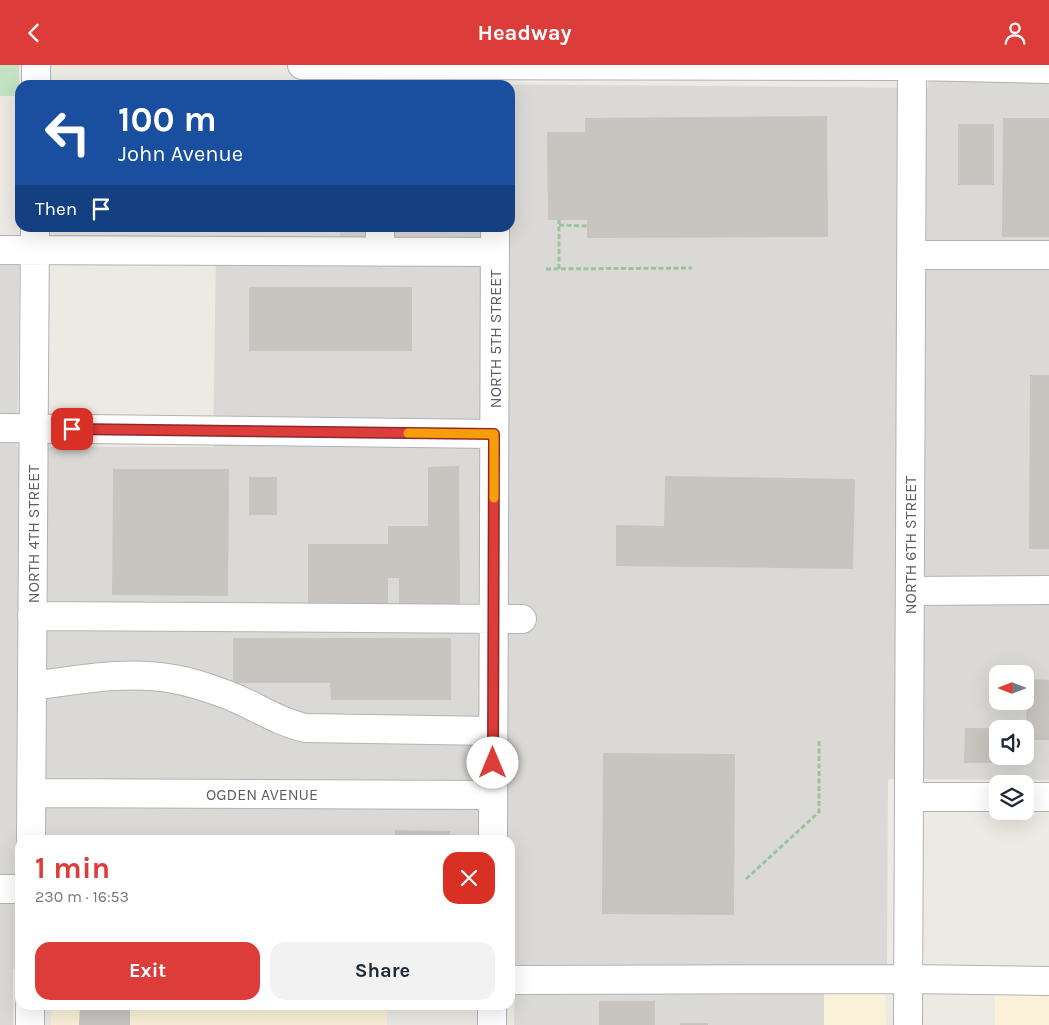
<!DOCTYPE html>
<html lang="en">
<head>
<meta charset="utf-8">
<style>
  body { margin:0; font-family:Karla,sans-serif; background:#f2f2f3; color:#1f2937; height:100vh; display:flex; flex-direction:column; font-size:19px; white-space:nowrap }
  * { box-sizing:border-box; margin:0 }
  p { font-size:16px; color:#747a83 }
  .icon { flex:none; width:28px; height:28px; fill:none; stroke:currentColor; stroke-width:2; stroke-linecap:round; stroke-linejoin:round }
  .map { position:relative; flex:1; overflow:hidden }
  .details { position:absolute; left:15px; top:770px; width:500px; height:175px; display:flex; flex-direction:column; background:#fff; border-radius:15px; box-shadow:0 5px 20px #0002 }
  .details>* { flex:none }
  .guide { position:absolute; left:15px; top:15px; width:500px; height:152px; border-radius:15px; box-shadow:0 5px 20px #0002; background:#1a4fa0; color:#fff; overflow:hidden }
  .needle { width:32px; rotate:270deg }
  .tools { position:absolute; left:989px; top:600px; display:grid; gap:10px }
  .tools a { display:grid; place-items:center; width:45px; height:45px; border-radius:10px; background:#fff; box-shadow:0 5px 20px #0002; font-size:25px }
  .pin { position:absolute; display:grid; place-items:center; width:42px; height:42px; color:#fff; margin:-21px; border-radius:10px; box-shadow:0 2px 8px #0006 }
  .me { position:absolute; width:55px; margin:-28px; rotate:0deg; stroke-linejoin:round; filter:drop-shadow(0 0 4px #0008) }
  .turn { display:flex; align-items:center; gap:18px; height:105px; padding:0 20px; font-size:22px }
  .turn .icon { width:65px; height:65px; stroke-width:2.5 }
  .turn b { display:block; font-size:35px; line-height:42px }
  .then { display:flex; align-items:center; height:48px; padding:0 20px; background:#0003; gap:10px; font-size:19px }
  .round { display:grid; place-items:center; flex:none; width:52px; height:52px; border-radius:15px; background:#f2f2f3 }
  .overview { display:flex; align-items:center; justify-content:space-between; height:85px; padding:0 20px }
  h1 { font-size:30px; font-weight:700; line-height:38px; color:#dc3c3a }
  .cta { display:flex; gap:10px; margin-top:auto; padding:10px 20px }
  .cta a { flex:1; height:58px; border-radius:15px; background:#dc3c3a; color:#fff; font-size:20px; font-weight:700; line-height:58px; text-align:center }
  .cta a+a { background:#f2f2f3; color:#1f2937 }
  header { display:flex; justify-content:space-between; align-items:center; height:65px; padding:0 20px; background:#dc3c3a; color:#fff; font-size:22px; font-weight:700 }
  .map>svg:first-child { display:block }
  .commercial { fill:#fbf1d9 }
  .industrial { fill:#dbd9d5; fill-rule:evenodd }
  .green { fill:#c3e2c1 }
  .building { fill:#c8c5c0 }
  .lines { fill:none; stroke-linecap:round; stroke-linejoin:round }
  .minor-casing { stroke:#b0b3b7; stroke-width:30 }
  .path { stroke:#9bc3a3; stroke-width:3; stroke-dasharray:5 2.5; stroke-linecap:butt }
  .minor { stroke:#fff; stroke-width:28 }
  .route-casing { stroke:#8f2726; stroke-width:12 }
  .route { stroke:#dc3c3a; stroke-width:9 }
  .slow { stroke:#f59e0b; stroke-width:9 }
  .labels { text-anchor:middle; stroke-width:4; stroke-linejoin:round; paint-order:stroke }
  .street-label { font-size:16px; fill:#5b5f62; stroke:#fff }
</style>
</head>
<body>
<header><svg class="icon" aria-label="back" viewBox="0 0 24 24"><path d="M15 5l-7 7 7 7"/></svg>Headway<svg class="icon" aria-label="person" viewBox="0 0 24 24"><circle cx="12" cy="8" r="4"/><path d="M4 21q1-7 8-7t8 7"/></svg></header>
<div class="map">
<svg width="1049" height="960" viewBox="0 0 1049 960">
  <rect width="100%" height="100%" fill="#eceae3"/>
  <!-- commercial -->
  <path class="commercial" d="M824 920 885 921 886 960H824Z
    M995 925H1049V960H995Z
    M51 940H387V960H51Z"/>
  <!-- industrial -->
  <path class="industrial" d="M929 0H1049V715L888 714 887 901 824 920V960H514L515 907 510 906V775H20V903L13 904V960H0V192L20 193 17 382H213L216 192 340 179V163L510 162V20H342V18L928 23ZM998 609H1025V636H998ZM998 664H1025V691H998Z"/>
  <!-- green -->
  <path class="green" d="M0 0H19V31H0Z"/>
  <!-- building -->
  <path class="building" d="M827 51 828 172 587 173V155H548L547 67H585V53Z
    M1003 53H1049V172H1002Z
    M958 59H994V120H958Z
    M249 222H412V286H249Z
    M1030 310H1049V484H1029Z
    M459 401 460 539H399V513H388V539H308V479H388V461H428V402Z
    M113 404H229L228 531 112 530Z
    M665 411 855 414 853 504 616 501V460L664 461Z
    M249 412H277V450H249Z
    M233 573H451V635H331L330 618H233Z
    M1027 614 1049 615V675H1026Z
    M965 663H998V691H1014V698H964Z
    M603 688 735 689 734 850 602 849Z
    M395 765 450 766V775H395Z
    M599 936H655V960H599Z
    M80 940H130V960H79Z
    M680 958H708V960H680Z"/>
  <g class="lines">
    <!-- minor casing -->
    <g class="minor-casing">
      <path id="minor" d="M302 0 912 1 1049 4
        M36 20V0
        M380 162V187
        M0 185 495 187
        M912 190H1049
        M0 363 494 369
        M910 526 1049 525
        M32 551 522 554
        M32 621C78 615 127 605 174 614 191 617 209 623 225 629 253 639 277 657 306 663L493 666
        M32 728 493 730
        M909 732H998
        M1025 732H1049
        M31 775 35 162
        M493 775 495 162
        M0 824H20
        M510 915 908 914 1049 916
        M30 960V940
        M492 960V940
        M908 960 912 0"/>
    </g>
    <!-- path -->
    <path class="path" d="M559 160 587 161
      M546 204 692 203
      M559 204V155
      M746 814 819 747V675"/>
    <!-- minor -->
    <use href="#minor" class="minor"/>
  </g>
  <g class="lines">
    <!-- route casing -->
    <g class="route-casing">
      <path id="route" d="M72 364 494 369 493 698"/>
    </g>
    <!-- route -->
    <use href="#route" class="route"/>
    <!-- slow -->
    <path class="slow" d="M408 368 494 369V433"/>
  </g>
  <g class="labels">
    <!-- street labels -->
    <g class="street-label">
      <text transform="translate(495 274) rotate(-90)" y="6">NORTH 5TH STREET</text>
      <text transform="translate(33 469) rotate(-90)" y="6">NORTH 4TH STREET</text>
      <text transform="translate(910 480) rotate(-90)" y="6">NORTH 6TH STREET</text>
      <text x="262" y="735">OGDEN AVENUE</text>
    </g>
  </g>
</svg>
<div class="tools">
<a><svg class="needle" viewBox="-14 -14 28 28"><path d="M0-13l5 13h-10z" fill="#e53935"/><path d="M0 13l5-13h-10z" fill="#747a83"/></svg></a>
<a><svg class="icon" aria-label="sound" viewBox="0 0 24 24"><path d="M4 9h4l5-4v14l-5-4H4zM17 9q2 3 0 6"/></svg></a>
<a><svg class="icon" aria-label="layers" viewBox="0 0 24 24"><path d="M12 4l9 5-9 5-9-5zM3 14l9 5 9-5"/></svg></a>
</div>
<div class="pin" style="left:72px;top:364px;background:#d93025"><svg class="icon" aria-label="arrive" viewBox="0 0 24 24"><path d="M6 21V4h12l-3 4 3 4H6"/></svg></div>
<svg class="me" style="left:493px;top:698px" viewBox="-20 -20 40 40"><circle r="19" fill="#fff"/><path d="M0-13L10 11 0 6-10 11z" fill="#dc3c3a"/></svg>
<div class="guide">
<div class="turn"><svg class="icon" aria-label="left" viewBox="0 0 24 24"><path d="M17 20v-9H6M10 6l-5 5 5 5"/></svg><div><b>100 m</b>John Avenue</div></div>
<div class="then">Then<svg class="icon" aria-label="arrive" viewBox="0 0 24 24"><path d="M6 21V4h12l-3 4 3 4H6"/></svg></div>
</div>
<section class="details">
<div class="overview"><div><h1>1 min</h1><p>230 m · 16:53</p></div><a class="round" style="background:#d93025;color:#fff"><svg class="icon" aria-label="close" viewBox="0 0 24 24"><path d="M6 6l12 12M18 6L6 18"/></svg></a></div>
<div class="cta"><a>Exit</a><a>Share</a></div>
</section>
</div>
</body>
</html>
